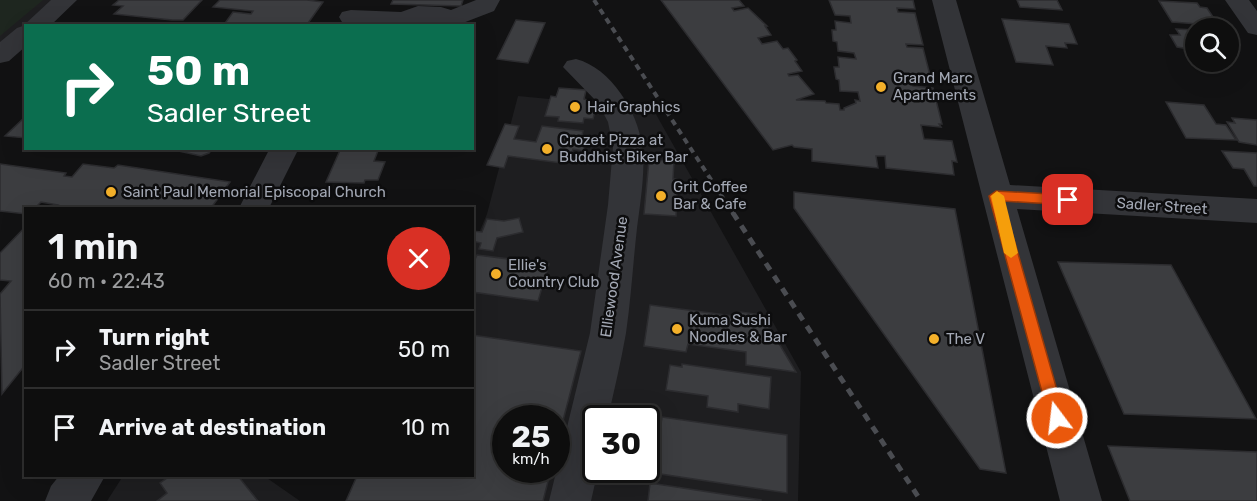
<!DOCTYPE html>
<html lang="en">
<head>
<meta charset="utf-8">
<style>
  body { margin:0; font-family:Rubik,sans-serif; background:#171717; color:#f1f3f6; height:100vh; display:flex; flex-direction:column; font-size:22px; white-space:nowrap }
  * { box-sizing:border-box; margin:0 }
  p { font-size:20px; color:#9b9c9e }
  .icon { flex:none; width:33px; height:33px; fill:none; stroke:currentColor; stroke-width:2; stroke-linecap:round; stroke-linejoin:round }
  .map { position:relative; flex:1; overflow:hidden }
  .drawer { position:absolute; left:24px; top:207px; width:450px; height:270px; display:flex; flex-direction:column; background:#0e0e0e; border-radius:0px; box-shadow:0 6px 24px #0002,0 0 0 2px #2e2e2e }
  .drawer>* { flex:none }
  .hud { position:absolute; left:24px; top:24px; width:450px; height:126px; border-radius:0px; box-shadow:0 6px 24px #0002,0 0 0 2px #2e2e2e; background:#0b6e4f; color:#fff; overflow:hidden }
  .tools { position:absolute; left:1185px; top:18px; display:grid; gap:12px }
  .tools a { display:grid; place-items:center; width:54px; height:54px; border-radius:50%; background:#0e0e0e; box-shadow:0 6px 24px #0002,0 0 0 2px #2e2e2e; font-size:30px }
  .speed { position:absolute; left:492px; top:405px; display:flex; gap:12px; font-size:30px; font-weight:700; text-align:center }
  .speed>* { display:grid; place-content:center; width:78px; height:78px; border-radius:50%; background:#0e0e0e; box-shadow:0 6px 24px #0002,0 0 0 2px #2e2e2e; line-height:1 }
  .speed small { font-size:15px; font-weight:400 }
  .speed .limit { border:3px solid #111; border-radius:9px; background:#fff; color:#111 }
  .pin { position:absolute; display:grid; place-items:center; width:51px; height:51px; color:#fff; margin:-26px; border-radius:12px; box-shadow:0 3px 9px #0006 }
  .me { position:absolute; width:66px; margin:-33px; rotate:345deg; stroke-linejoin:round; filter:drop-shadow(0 0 4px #0008) }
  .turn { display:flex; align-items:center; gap:21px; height:126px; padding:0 24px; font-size:27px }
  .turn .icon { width:78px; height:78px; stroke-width:2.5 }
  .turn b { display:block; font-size:42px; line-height:51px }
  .round { display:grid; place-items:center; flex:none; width:63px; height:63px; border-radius:32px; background:#171717 }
  .head { display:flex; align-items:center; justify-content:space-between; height:102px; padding:0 24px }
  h1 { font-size:36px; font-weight:600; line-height:45px }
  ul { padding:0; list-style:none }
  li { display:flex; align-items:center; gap:18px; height:78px; padding:0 24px; border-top:2px solid #2e2e2e }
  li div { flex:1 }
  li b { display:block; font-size:22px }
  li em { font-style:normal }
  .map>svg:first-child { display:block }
  .built { fill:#1e1e20; fill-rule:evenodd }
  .green { fill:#1e261f }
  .building { fill:#3c3d40; stroke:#2c2c2f; stroke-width:1.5 }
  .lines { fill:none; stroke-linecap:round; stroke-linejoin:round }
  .minor { fill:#333438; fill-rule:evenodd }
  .rail-far1 { stroke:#4a4c51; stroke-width:4; stroke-dasharray:6 5; stroke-linecap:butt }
  .rail { stroke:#4a4c51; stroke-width:5; stroke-dasharray:8 7; stroke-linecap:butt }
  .route { fill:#ea580c; stroke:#983908; stroke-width:1.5 }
  .slow { fill:#f59e0b }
  .poi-dot { fill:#f3b02a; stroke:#0d0d0e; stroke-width:2 }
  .labels { text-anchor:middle; stroke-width:5; stroke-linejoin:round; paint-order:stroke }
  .poi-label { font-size:15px; fill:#a3a8b4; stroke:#0d0d0e; text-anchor:start }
  .street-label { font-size:15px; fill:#a3a8b4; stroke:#0d0d0e }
</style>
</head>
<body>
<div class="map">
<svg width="1257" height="501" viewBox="0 0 1257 501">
  <rect width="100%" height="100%" fill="#121213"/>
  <!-- built -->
  <path class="built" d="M0 0H54L0 46Z
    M518 96 653 109 801 372 798 501H361L372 476H472L473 247 487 214ZM506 418H556V470H506ZM596 418H646V470H596Z
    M123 476H264L300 501H107Z"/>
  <!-- green -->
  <path class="green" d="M0 0H43L0 36Z"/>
  <!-- building -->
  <path class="building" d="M119 0H202L183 20H172L114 14 123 6 113 5Z
    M220 0H307L323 2 306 26H223L233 12 251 14 253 11 213 7Z
    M393 0H463L461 6 391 4Z
    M661 0H739L744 6 732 8 734 11 748 8 767 26H765L771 35 758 38 762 44 777 41 783 49 788 48 797 60 795 61 802 71 788 74 789 76 798 75 814 94 796 100 825 101 826 103 839 104 840 110H844V108L856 103 855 100 860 101 858 92 840 91 839 80 836 79 834 67H839L838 57 856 59 854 53 838 51 837 42 833 41 832 30H836L835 21 851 23 850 16 835 15 829 0H913L915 9 897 8 898 12 915 13 923 45 906 44 907 47 923 48 932 83 912 82 913 86 933 88 942 124H939L941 127 921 125 924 139 952 141 957 162 952 161 954 175 886 168 885 156H876L878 168 812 161V149L794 147 792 145 773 150Z
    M1017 0H1057L1062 10 1020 7Z
    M1159 1 1197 3 1200 7 1207 8 1215 20H1208L1211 25 1172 22Z
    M1002 19 1069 24 1077 44 1065 43 1067 48 1046 46 1053 65 1016 62Z
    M516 20 545 23 528 63 497 59Z
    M1176 29 1196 30V50L1177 47 1170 35H1180Z
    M559 88 586 90 584 99 597 103 593 119 584 118 583 123 558 121 559 117 545 116 551 96 556 97Z
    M1166 102 1204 105 1216 124 1226 125 1236 140 1186 138Z
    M26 116V138L5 136Z
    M1232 118 1257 120V145L1239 142 1227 122 1235 123Z
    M505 124 519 126 514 139 536 142 542 126 583 131 582 135H588L584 151 573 149 570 158 563 157 561 163 508 156 504 168 487 165Z
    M165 148H213L209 153 201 156Z
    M341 148H379L374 161 385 162 378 180H365L364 183 326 182Z
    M1222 151 1257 153V186H1254L1244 169 1233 168Z
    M649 160 674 161 673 179H678L676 216 644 214Z
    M0 164 66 173 64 176 72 177 83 164 114 168 118 165 230 182 211 208H55L58 205 41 202 35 208H26V214L0 211Z
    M794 192 955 209 1006 473 980 469 794 208Z
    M519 218 523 232 497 238 493 251 479 249 481 243 472 241V231L482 232 487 219 504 221Z
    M26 226V364L2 394 0 294 11 281 0 280V253Z
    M477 255 549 264 538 301 472 292V266Z
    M1058 262 1171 265 1256 419 1124 414Z
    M650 305 741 317V312L762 315 796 372 746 365V352L688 344 686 352 644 346Z
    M472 335 581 351 556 448V418H506V470H551L543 501H346L357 476H472Z
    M682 364 771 377 769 409 738 404V412L707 407 708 396 666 390 670 365 682 367Z
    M662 417 787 435V493L647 472 649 454H657Z
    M1108 446 1257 452V501H1130Z
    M170 476H238L258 501H157L167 493 160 483Z
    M650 483 761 500V501H648Z"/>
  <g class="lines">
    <!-- minor -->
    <path class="minor" d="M51 0H77L50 26H26V46L9 61 0 63V42L17 28 23 26Z
      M476 0H500L494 11 455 26 351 24 342 22 339 17 342 12 351 10 401 12 418 6 441 7 451 10Z
      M932 0H956L1010 185 1257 199V223L1017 209 1102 501H1060Z
      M1225 0H1249L1257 11V35L1248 33Z
      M576 59C611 68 638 112 642 146 646 170 640 204 637 228 633 263 631 299 626 333 621 362 614 390 608 418H596V470H598L591 501H549L590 333 608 205 613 147 608 122 598 103 563 67 567 61Z
      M270 148H299L269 208H239Z
      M59 476H105L91 501H45L51 486Z"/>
    <!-- rail-far1 -->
    <path class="rail-far1" d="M594 0 734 215"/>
    <!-- rail -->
    <path class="rail" d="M733 213 921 501"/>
  </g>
  <!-- route -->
  <path class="route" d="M996 191 1068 195 1075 200 1068 205 1003 201 1065 418 1063 424 1057 426 1051 424 1049 418 989 196Z"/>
  <!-- slow -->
  <path class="slow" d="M997 191 1004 196 1018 253 1011 258 1004 253 991 196Z"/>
  <!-- markers -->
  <g class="poi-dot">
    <circle cx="881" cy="87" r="6"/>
    <circle cx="575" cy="107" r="6"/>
    <circle cx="547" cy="149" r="6"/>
    <circle cx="111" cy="192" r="6"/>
    <circle cx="661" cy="196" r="6"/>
    <circle cx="496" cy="274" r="6"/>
    <circle cx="677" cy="329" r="6"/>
    <circle cx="934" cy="339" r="6"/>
  </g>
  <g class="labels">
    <!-- poi labels -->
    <g class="poi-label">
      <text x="893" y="83">Grand Marc<tspan x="893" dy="17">Apartments</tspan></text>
      <text x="587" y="112">Hair Graphics</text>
      <text x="559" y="145">Crozet Pizza at<tspan x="559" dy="17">Buddhist Biker Bar</tspan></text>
      <text x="673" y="192">Grit Coffee<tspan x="673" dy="17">Bar &amp; Cafe</tspan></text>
      <text x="123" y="197">Saint Paul Memorial Episcopal Church</text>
      <text x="508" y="270">Ellie's<tspan x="508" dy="17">Country Club</tspan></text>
      <text x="689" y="325">Kuma Sushi<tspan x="689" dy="17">Noodles &amp; Bar</tspan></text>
      <text x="946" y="344">The V</text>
    </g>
    <!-- street labels -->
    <g class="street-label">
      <text transform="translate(1162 206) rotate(4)" y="5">Sadler Street</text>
      <text transform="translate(614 277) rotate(-82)" y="5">Elliewood Avenue</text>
    </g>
  </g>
</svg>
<div class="tools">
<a><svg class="icon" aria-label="search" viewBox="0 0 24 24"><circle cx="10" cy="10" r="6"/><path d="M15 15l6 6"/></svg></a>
</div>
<div class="speed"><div>25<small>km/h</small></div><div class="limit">30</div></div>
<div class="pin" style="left:1068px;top:200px;background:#d93025"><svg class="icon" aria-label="arrive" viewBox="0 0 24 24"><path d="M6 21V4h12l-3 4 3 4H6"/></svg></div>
<svg class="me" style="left:1057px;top:418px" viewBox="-20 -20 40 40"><circle r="17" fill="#ea580c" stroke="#fff" stroke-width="3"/><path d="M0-11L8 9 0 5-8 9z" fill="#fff"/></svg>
<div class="hud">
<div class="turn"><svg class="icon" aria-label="right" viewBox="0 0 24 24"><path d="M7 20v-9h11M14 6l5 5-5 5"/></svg><div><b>50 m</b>Sadler Street</div></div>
</div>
<section class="drawer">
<div class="head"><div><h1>1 min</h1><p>60 m · 22:43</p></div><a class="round" style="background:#d93025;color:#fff"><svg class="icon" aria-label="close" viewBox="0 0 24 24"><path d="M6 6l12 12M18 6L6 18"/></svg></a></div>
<ul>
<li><svg class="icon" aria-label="right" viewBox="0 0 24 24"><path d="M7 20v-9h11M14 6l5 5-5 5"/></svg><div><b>Turn right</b><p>Sadler Street</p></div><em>50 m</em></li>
<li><svg class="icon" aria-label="arrive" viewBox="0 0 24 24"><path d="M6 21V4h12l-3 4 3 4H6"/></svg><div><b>Arrive at destination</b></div><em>10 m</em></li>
</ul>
</section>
</div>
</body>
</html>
